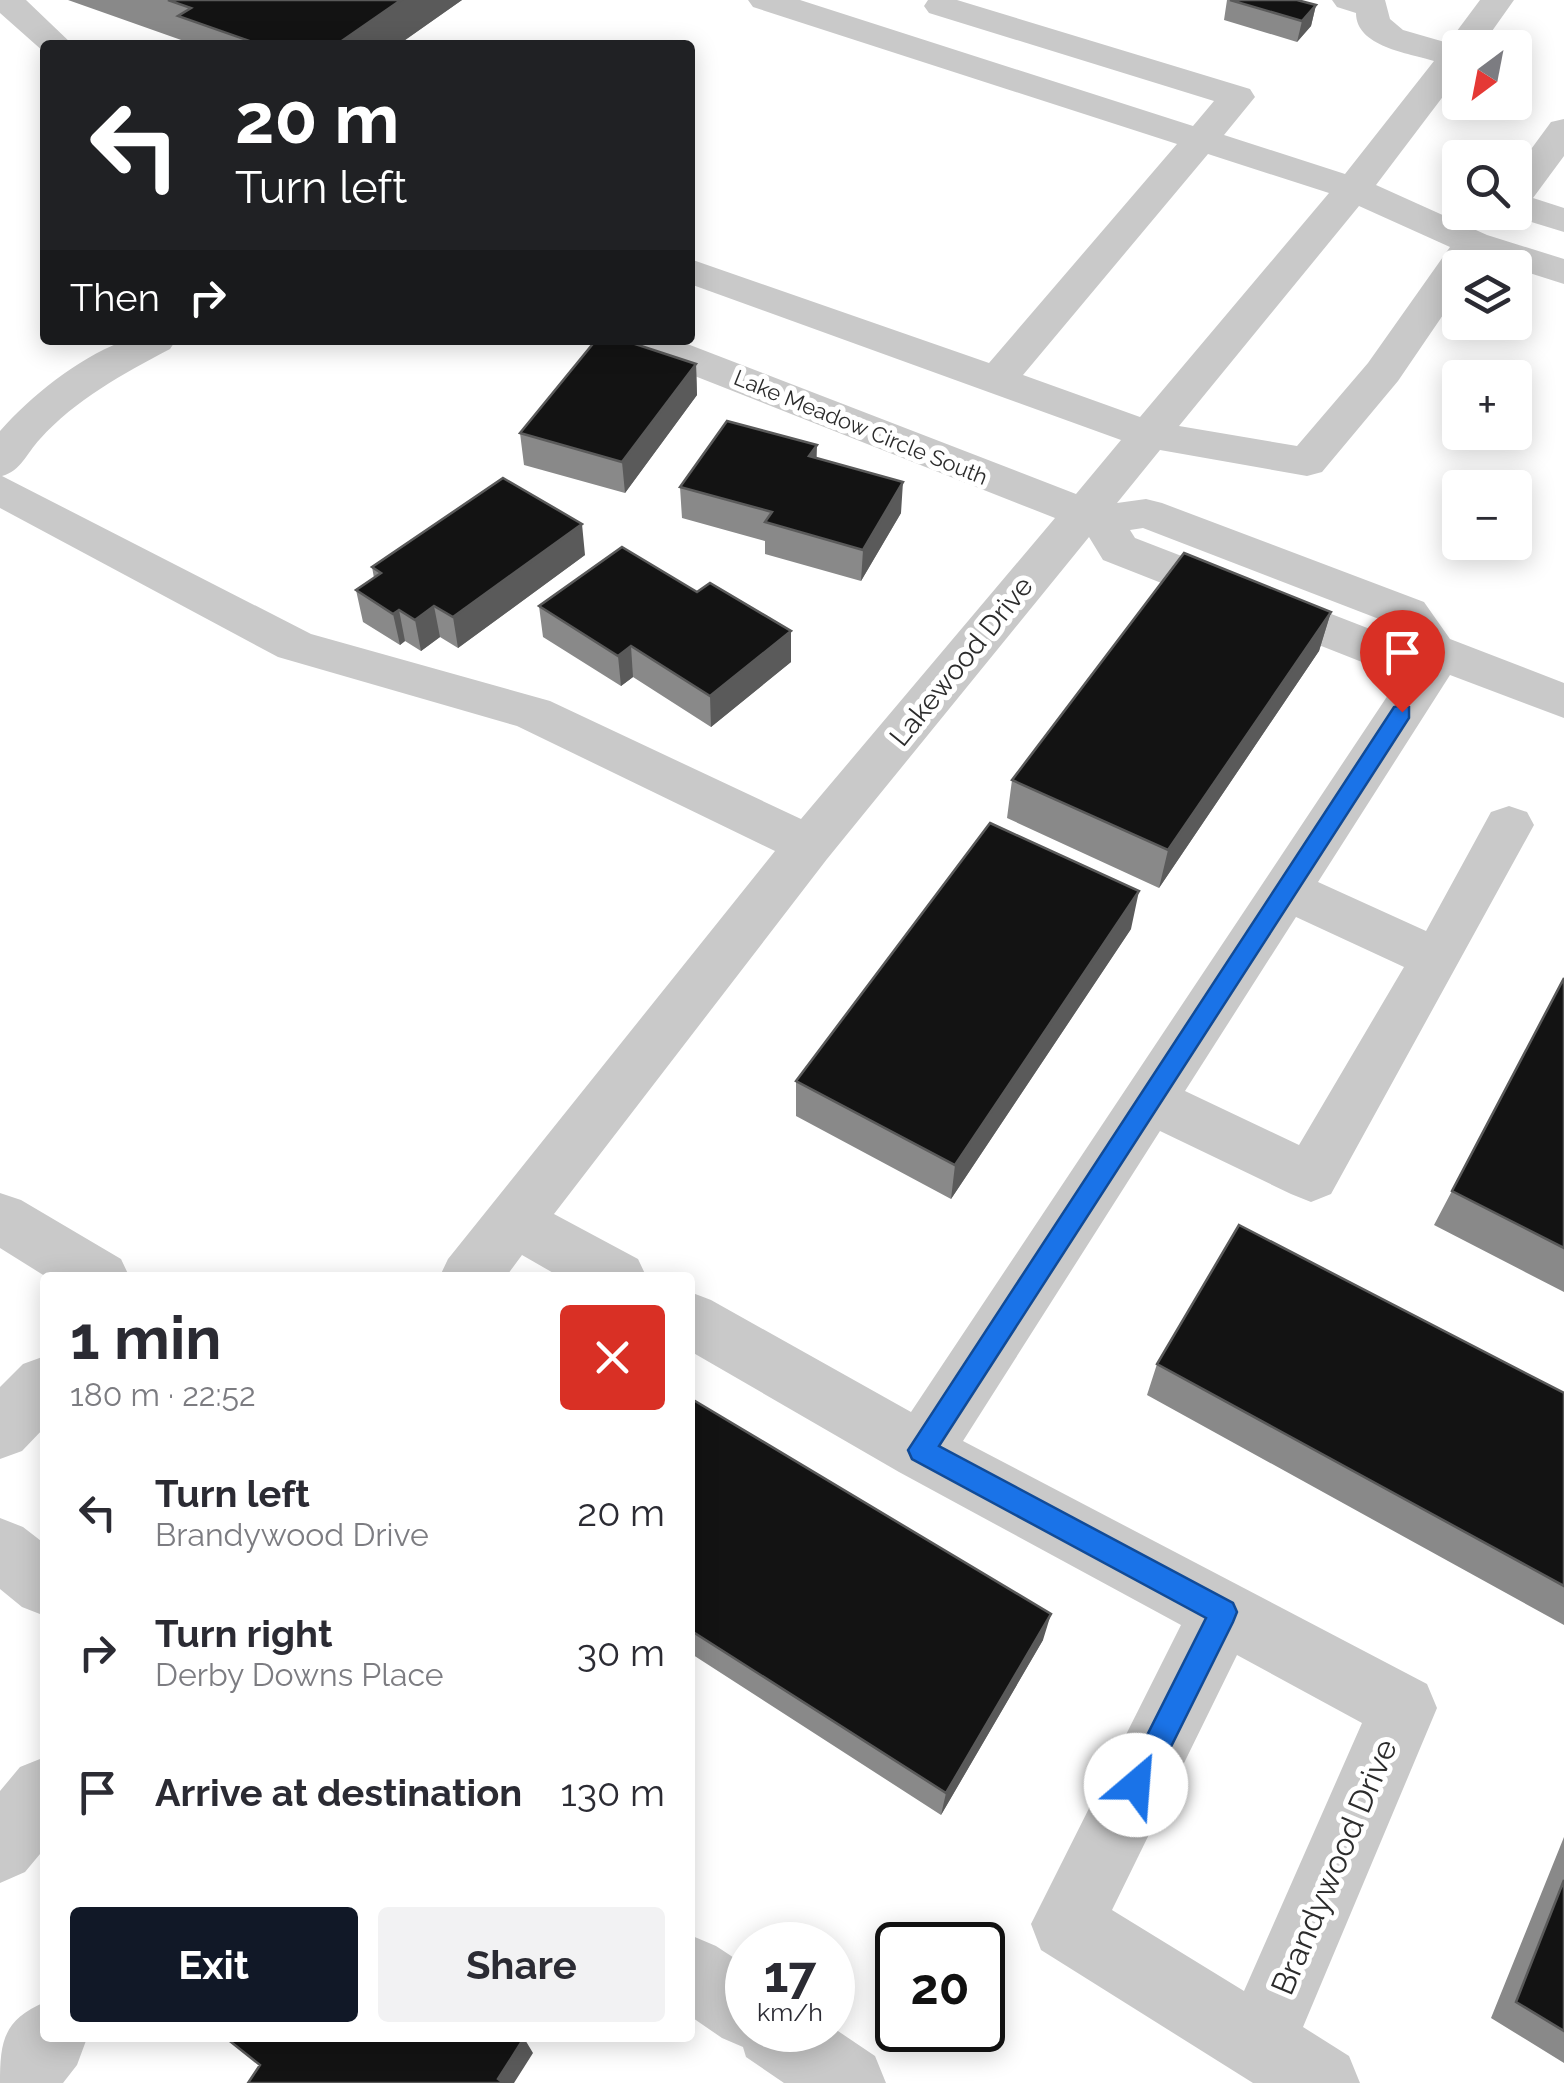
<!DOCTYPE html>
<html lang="en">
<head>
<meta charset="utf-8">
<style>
  body { margin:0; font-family:Raleway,sans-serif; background:#f2f2f3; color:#2b2b33; height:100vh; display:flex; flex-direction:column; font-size:38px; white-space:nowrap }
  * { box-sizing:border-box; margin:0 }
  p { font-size:32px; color:#7c7c81 }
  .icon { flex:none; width:55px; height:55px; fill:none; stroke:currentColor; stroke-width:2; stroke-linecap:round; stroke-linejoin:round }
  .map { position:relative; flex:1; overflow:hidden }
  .side { position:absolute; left:40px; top:1272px; width:655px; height:770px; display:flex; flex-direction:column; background:#fff; border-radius:10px; box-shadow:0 5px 25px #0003 }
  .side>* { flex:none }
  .banner { position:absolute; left:40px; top:40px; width:655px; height:305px; border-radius:10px; box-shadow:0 5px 25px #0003; background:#202124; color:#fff; overflow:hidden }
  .needle { width:65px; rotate:212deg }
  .controls { position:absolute; left:1442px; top:30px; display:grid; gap:20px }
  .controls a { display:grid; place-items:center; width:90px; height:90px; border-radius:10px; background:#fff; box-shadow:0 5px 25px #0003; font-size:50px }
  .speed { position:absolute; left:725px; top:1922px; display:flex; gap:20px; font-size:50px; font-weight:700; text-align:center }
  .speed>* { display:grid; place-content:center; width:130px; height:130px; border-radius:50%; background:#fff; box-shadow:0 5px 25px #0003; line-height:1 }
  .speed small { font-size:25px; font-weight:400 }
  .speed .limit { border:5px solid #111; border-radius:15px; background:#fff; color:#111 }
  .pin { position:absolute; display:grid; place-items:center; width:85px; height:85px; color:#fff; margin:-102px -42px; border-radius:50% 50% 50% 0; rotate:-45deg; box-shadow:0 0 10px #0007 }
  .pin .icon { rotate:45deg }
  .me { position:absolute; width:110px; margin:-55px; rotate:27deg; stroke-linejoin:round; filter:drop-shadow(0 0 8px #0008) }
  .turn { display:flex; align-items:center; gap:35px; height:210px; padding:0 30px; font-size:45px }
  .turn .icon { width:130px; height:130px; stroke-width:2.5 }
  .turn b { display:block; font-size:70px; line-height:85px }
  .then { display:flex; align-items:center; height:95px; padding:0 30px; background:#0003; gap:20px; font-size:38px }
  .round { display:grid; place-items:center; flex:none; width:105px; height:105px; border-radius:10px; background:#f2f2f3 }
  .summary { display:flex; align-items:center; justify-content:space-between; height:170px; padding:0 30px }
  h1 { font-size:60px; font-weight:700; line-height:75px }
  .action { display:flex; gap:20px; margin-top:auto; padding:20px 30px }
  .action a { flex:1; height:115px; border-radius:10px; background:#111827; color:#fff; font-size:40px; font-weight:700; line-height:115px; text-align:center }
  .action a+a { background:#f2f2f3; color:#2b2b33 }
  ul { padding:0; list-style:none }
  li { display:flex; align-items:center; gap:30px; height:140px; padding:0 30px }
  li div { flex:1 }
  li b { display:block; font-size:38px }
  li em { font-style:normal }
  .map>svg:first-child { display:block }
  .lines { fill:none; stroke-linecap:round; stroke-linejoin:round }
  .minor { fill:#c9c9c9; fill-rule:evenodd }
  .wall { fill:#898989 }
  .shaded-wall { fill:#5a5a5a }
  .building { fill:#131313; stroke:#5a5a5a; stroke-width:2.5 }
  .route { fill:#1a73e8; stroke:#114b97; stroke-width:2.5 }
  .labels { text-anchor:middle; stroke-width:10; stroke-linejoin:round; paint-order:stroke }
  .far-street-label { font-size:22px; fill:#2c2c2c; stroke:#fff }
  .street-label { font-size:28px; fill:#2c2c2c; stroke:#fff }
  .near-street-label { font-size:32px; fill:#2c2c2c; stroke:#fff }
</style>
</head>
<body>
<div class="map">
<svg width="1564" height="2083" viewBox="0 0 1564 2083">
  <rect width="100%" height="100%" fill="#fff"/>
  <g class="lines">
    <!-- minor -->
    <path class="minor" d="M0 0H26L73 45H45L44 52 0 13Z
      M748 0H800L1193 126 1214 101 929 13 924 6 928 0H957L1250 89 1255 97 1224 135 1345 174 1434 61C1409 53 1356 47 1356 13L1337 7 1332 0H1385L1390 19 1403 30 1448 43 1480 0H1514L1480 48H1460V74L1376 185 1487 235 1564 259V284L1482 258 1476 268H1460V290L1398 381 1322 472 1307 476 1160 450 1117 503 1146 499 1162 503 1424 602 1450 639 1564 683V718L1450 675 1318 882 1426 931 1491 812 1509 806 1527 812 1534 825 1331 1194 1311 1202 1291 1194 1160 1131 963 1441 1427 1684 1437 1708 1303 2027 1349 2056 1360 2083H1253L1041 1950 1031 1924 1181 1625 899 1472 690 1351V1292L711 1300 911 1412 1406 668 1367 664 1103 560 1089 537 827 859 554 1214 638 1259 647 1278H562L522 1255 505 1278H439L448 1259 775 851 517 726 278 657 0 508V431C31 396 77 359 121 342 136 336 160 340 176 340L170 349C124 373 75 400 40 439 26 454 21 471 2 476L311 634 550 701 801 819 1055 518 626 349 620 340H677L1076 494 1121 440 690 284V259L989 363 1177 144 753 7ZM1208 154 1329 193 1140 417 1023 375ZM1359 206 1450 247 1368 363 1297 446 1179 426ZM1143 528 1392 624 1399 635 1388 636 1135 538 1130 530ZM1296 917 1404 967 1299 1145 1185 1091ZM1237 1655 1362 1723 1244 1991 1112 1910Z
      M1564 119V156L1533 198 1564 208V232L1502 213 1515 212V171L1551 122Z
      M0 1193 21 1200 121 1259 130 1278H48L0 1248Z
      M45 1356V1427L22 1451 0 1459V1387L23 1364Z
      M0 1518 23 1527 45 1544V1616L22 1607 0 1589Z
      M45 1757V1848L25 1872 0 1883V1791L20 1767Z
      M690 1935 716 1946 748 1967V2030H832V2027L875 2056 886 2083H784L746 2057 743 2047 722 2038 690 2016Z
      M45 2002V2038H87L77 2065 63 2083H0C0 2042 3 2020 45 2002Z"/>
  </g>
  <!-- wall -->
  <path class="wall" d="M68 0H462L398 45H185L184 41Z
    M1227 0H1297L1316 5 1311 26 1297 42 1224 20Z
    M696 364 697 395 625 493 524 465 520 433Z
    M816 459 901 513 861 581 765 554V541L682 518 680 487Z
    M585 555 458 648 440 637 421 651 405 641 400 645 363 622 356 590 374 578 372 567Z
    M697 592 791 631V662L711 727 633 677 621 686 543 637 539 606Z
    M1331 612 1319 651 1159 888 1007 818 1012 780Z
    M1131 929 951 1199 796 1116V1081Z
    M1564 978V1292L1434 1225Z
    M1157 1364 1564 1393V1625L1147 1395Z
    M690 1398 1043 1640 941 1815 690 1653Z
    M1564 1837V2063L1491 2018Z"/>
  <!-- shaded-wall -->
  <path class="shaded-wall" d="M401 0H462L398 45H336Z
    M1316 5 1311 26 1297 42 1302 21Z
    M696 364 697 395 625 493 622 462Z
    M817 445 816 477 809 456Z
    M903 482 901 513 861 581 863 550Z
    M582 524 585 555 458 648 453 617Z
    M434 606 440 637 421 651 415 620Z
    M399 610 405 641 400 645 393 614Z
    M1331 612 1319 651 1159 888 1168 850Z
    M791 631V662L711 727 710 696Z
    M631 646 633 677 621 686 618 656Z
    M1139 891 1131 929 951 1199 955 1165Z
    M1051 1614 1043 1640 941 1815 946 1793Z
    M524 2038 533 2053 514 2083H501L498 2079Z"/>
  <!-- building -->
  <path class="building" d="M168 0H401L336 45H261L178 16 191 8Z
    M1230 0H1297L1316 5 1302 21Z
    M596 340H623L696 364 622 462 520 433Z
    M727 421 817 445 809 456 903 482 863 550 765 522 772 512 680 487Z
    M503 478 582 524 453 617 434 606 415 620 399 610 393 614 356 590 381 573 372 567Z
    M622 547 697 592 710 583 791 631 710 696 631 646 618 656 539 606Z
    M1184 553 1331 612 1168 850 1012 780Z
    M990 823 1139 891 955 1165 796 1081Z
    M1564 978V1248L1452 1191Z
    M1239 1225 1564 1393V1586L1157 1364Z
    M690 1398 1051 1614 946 1793 690 1630Z
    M1564 1880V2031L1516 2002Z
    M226 2038H289L292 2040 293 2038H524L498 2079 504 2083H248L260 2065Z"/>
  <!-- route -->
  <path class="route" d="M1402 705 1409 707V718L939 1446 1233 1603 1237 1612 1233 1622 1147 1795 1136 1800 1126 1795 1122 1785 1206 1618 912 1459 908 1450 1394 707Z"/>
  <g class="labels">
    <!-- far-street labels -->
    <g class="far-street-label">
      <text transform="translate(861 427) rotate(22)" y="8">Lake Meadow Circle South</text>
    </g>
    <!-- street labels -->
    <g class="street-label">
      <text transform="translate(961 661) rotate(-51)" y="10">Lakewood Drive</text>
    </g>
    <!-- near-street labels -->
    <g class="near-street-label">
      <text transform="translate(1334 1867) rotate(-67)" y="11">Brandywood Drive</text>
    </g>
  </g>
</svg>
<div class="controls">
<a><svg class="needle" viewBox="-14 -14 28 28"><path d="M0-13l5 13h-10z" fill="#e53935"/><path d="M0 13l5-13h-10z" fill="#7c7c81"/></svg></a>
<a><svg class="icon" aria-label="search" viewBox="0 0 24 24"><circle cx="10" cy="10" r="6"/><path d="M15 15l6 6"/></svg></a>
<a><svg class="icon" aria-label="layers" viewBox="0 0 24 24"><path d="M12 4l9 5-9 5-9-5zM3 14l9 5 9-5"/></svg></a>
<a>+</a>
<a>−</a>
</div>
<div class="speed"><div>17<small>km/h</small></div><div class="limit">20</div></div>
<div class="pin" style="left:1402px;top:712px;background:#d93025"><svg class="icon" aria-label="arrive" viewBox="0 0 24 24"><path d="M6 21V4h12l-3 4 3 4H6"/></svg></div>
<svg class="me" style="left:1136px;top:1785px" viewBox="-20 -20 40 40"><circle r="19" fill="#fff"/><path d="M0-13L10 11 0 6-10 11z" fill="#1a73e8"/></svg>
<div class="banner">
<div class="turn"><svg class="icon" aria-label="left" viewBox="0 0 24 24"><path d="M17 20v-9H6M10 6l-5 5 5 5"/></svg><div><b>20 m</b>Turn left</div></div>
<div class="then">Then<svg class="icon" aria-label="right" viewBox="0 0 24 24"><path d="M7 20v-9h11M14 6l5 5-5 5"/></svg></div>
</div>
<section class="side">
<div class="summary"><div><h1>1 min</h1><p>180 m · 22:52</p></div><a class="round" style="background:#d93025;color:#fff"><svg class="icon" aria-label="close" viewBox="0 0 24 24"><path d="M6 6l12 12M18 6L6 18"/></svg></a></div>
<ul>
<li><svg class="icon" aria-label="left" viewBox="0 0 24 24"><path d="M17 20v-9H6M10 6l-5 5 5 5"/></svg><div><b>Turn left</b><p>Brandywood Drive</p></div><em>20 m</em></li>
<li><svg class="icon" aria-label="right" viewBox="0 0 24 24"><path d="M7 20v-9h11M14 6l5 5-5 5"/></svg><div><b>Turn right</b><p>Derby Downs Place</p></div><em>30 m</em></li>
<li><svg class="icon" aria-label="arrive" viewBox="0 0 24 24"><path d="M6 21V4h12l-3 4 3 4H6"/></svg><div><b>Arrive at destination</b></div><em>130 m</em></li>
</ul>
<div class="action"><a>Exit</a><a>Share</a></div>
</section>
</div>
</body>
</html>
